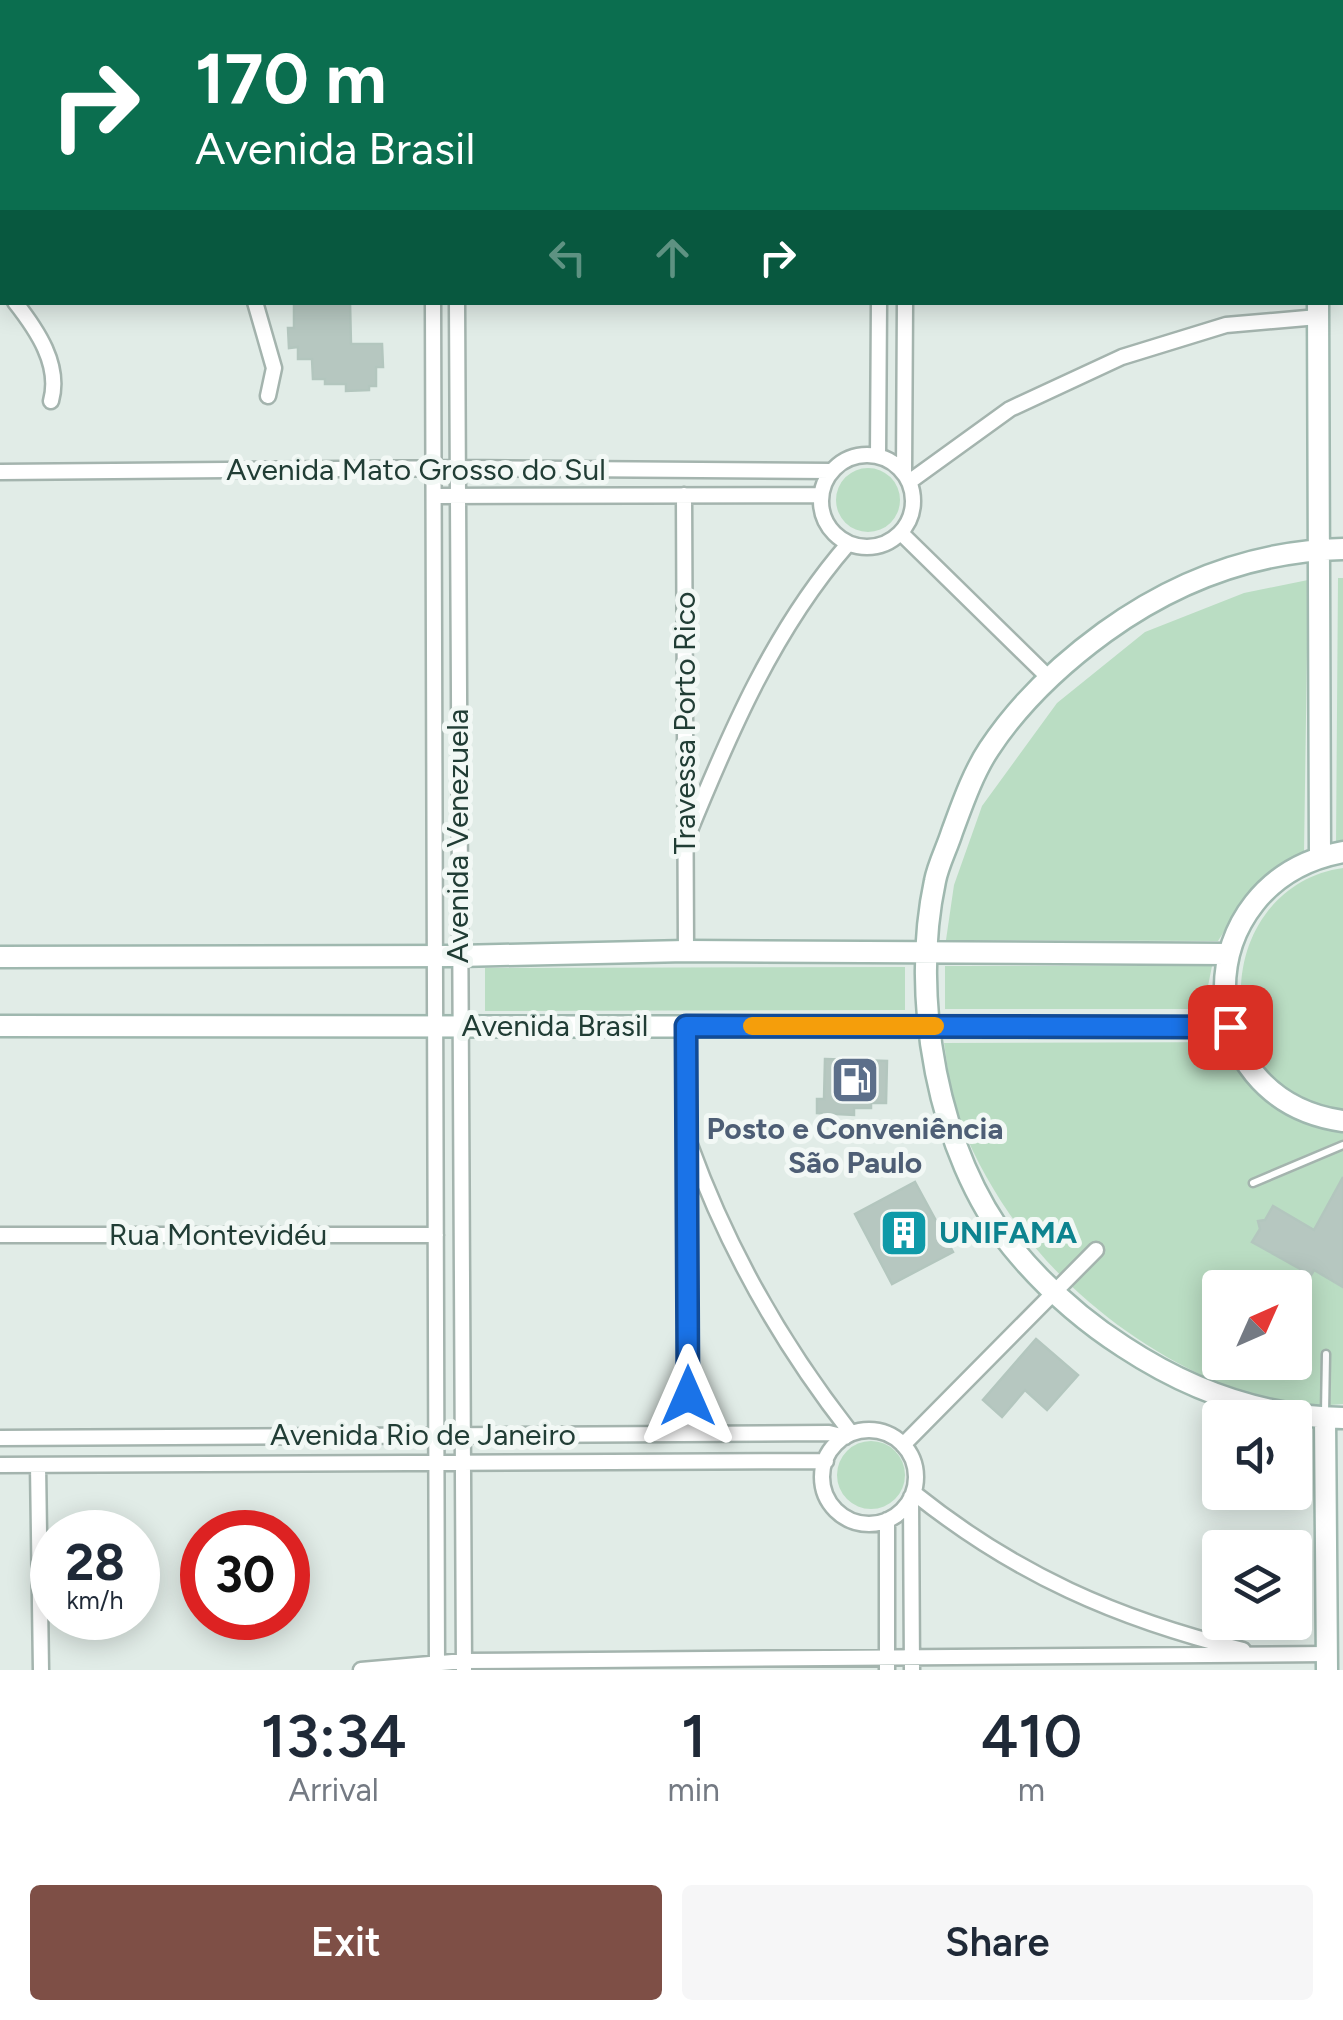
<!DOCTYPE html>
<html lang="en">
<head>
<meta charset="utf-8">
<style>
  body { margin:0; font-family:Figtree,sans-serif; background:#f6f6f7; color:#1f2937; height:100vh; display:flex; flex-direction:column; font-size:38px; white-space:nowrap }
  * { box-sizing:border-box; margin:0 }
  p { font-size:32px; color:#747a83 }
  .icon { flex:none; width:55px; height:55px; fill:none; stroke:currentColor; stroke-width:2; stroke-linecap:round; stroke-linejoin:round }
  .map { position:relative; height:1670px; overflow:hidden }
  .drawer { display:flex; flex-direction:column; background:#fff; flex:1 }
  .drawer>* { flex:none }
  .guide { position:absolute; left:0px; top:0px; width:1345px; height:305px; box-shadow:0 5px 25px #0003; background:#0b6e4f; color:#fff; overflow:hidden }
  .needle { width:65px; rotate:45deg }
  .buttons { position:absolute; left:1202px; top:1270px; display:grid; gap:20px }
  .buttons a { display:grid; place-items:center; width:110px; height:110px; border-radius:10px; background:#fff; box-shadow:0 5px 25px #0003; font-size:50px }
  .speed { position:absolute; left:30px; top:1510px; display:flex; gap:20px; font-size:50px; font-weight:700; text-align:center }
  .speed>* { display:grid; place-content:center; width:130px; height:130px; border-radius:50%; background:#fff; box-shadow:0 5px 25px #0003; line-height:1 }
  .speed small { font-size:25px; font-weight:400 }
  .speed .limit { border:15px solid #d22; background:#fff; color:#111 }
  .pin { position:absolute; display:grid; place-items:center; width:85px; height:85px; color:#fff; margin:-42px; border-radius:20px; box-shadow:0 5px 15px #0006 }
  .me { position:absolute; width:110px; margin:-55px; rotate:0deg; stroke-linejoin:round; filter:drop-shadow(0 0 8px #0008) }
  .turn { display:flex; align-items:center; gap:35px; height:210px; padding:0 30px; font-size:45px }
  .turn .icon { width:130px; height:130px; stroke-width:2.5 }
  .turn b { display:block; font-size:70px; line-height:85px }
  .lanes { display:flex; align-items:center; height:95px; padding:0 30px; background:#0003; justify-content:center; gap:50px; direction:ltr }
  .lanes .off { opacity:.35 }
  .eta { display:flex; justify-content:space-evenly; align-items:center; height:170px; text-align:center }
  .eta b { font-size:60px; font-weight:600; line-height:70px }
  .primary-button { display:flex; gap:20px; margin-top:auto; padding:20px 30px }
  .primary-button a { flex:1; height:115px; border-radius:10px; background:#7e4f46; color:#fff; font-size:40px; font-weight:600; line-height:115px; text-align:center }
  .primary-button a+a { background:#f6f6f7; color:#1f2937 }
  .map>svg:first-child { display:block }
  .green { fill:#baddc3; fill-rule:evenodd }
  .building { fill:#b6c7c0; stroke:#b3c6be; stroke-width:2.5 }
  .lines { fill:none; stroke-linecap:round; stroke-linejoin:round }
  .lane-casing { stroke:#a4b4ae; stroke-width:11 }
  .street-casing { stroke:#a4b4ae; stroke-width:19 }
  .secondary-casing { stroke:#9fb8af; stroke-width:25 }
  .lane { stroke:#fff; stroke-width:6 }
  .street { stroke:#fff; stroke-width:14 }
  .secondary { stroke:#fff; stroke-width:20 }
  .route-casing { stroke:#114b97; stroke-width:25 }
  .route { stroke:#1a73e8; stroke-width:18 }
  .slow { stroke:#f59e0b; stroke-width:18 }
  .labels { text-anchor:middle; stroke-width:10; stroke-linejoin:round; paint-order:stroke }
  .street-label { font-size:30px; fill:#213d35; stroke:#f2f8f5 }
  .service-label { font-size:30px; font-weight:bold; fill:#4e5e75; stroke:#f2f8f5 }
  .culture-label { font-size:30px; font-weight:bold; fill:#0d838f; stroke:#f2f8f5; text-anchor:start }
</style>
</head>
<body>
<div class="map">
<svg width="1343" height="1670" viewBox="0 0 1343 1670">
  <rect width="100%" height="100%" fill="#e1ece7"/>
  <!-- green -->
  <path class="green" d="M836 500a32 32 0 1 1 64 0a32 32 0 1 1-64 0Z
    M1338 578H1343V844L1336 845Z
    M1308 580 1304 854C1263 873 1242 903 1218 941L946 940 954 885 982 806 1057 703 1145 632 1244 593Z
    M1343 868V1404C1328 1405 1312 1407 1297 1406 1267 1403 1238 1391 1210 1379 1098 1328 1008 1240 961 1124 951 1100 948 1069 944 1043L1254 1042C1251 1028 1242 1012 1241 997 1239 933 1279 877 1343 868ZM1220 1288H1295V1362H1220Z
    M945 966H1212L1208 986 1212 1009H945Z
    M905 967V1010L485 1011V968Z
    M837 1475a34 34 0 1 1 68 0a34 34 0 1 1-68 0Z"/>
  <!-- building -->
  <path class="building" d="M294 302H350L351 344H382L383 367H376V386H369V390L346 391V384H325V379H313L312 359H298V347L289 348 288 328H294Z
    M825 1059 887 1061 886 1103H871V1108H854V1115L817 1113V1099H824Z
    M1343 1177V1287L1314 1270 1311 1275 1252 1242 1260 1229 1258 1221 1265 1220 1273 1206 1314 1230Z
    M915 1182 953 1252 892 1284 855 1214Z
    M1036 1339 1078 1375 1047 1410 1025 1390 1002 1417 983 1400Z"/>
  <g class="lines">
    <!-- lane casing -->
    <g class="lane-casing">
      <path id="lane" d="M1253 1183 1343 1145
        M1325 1413 1326 1354"/>
    </g>
    <!-- street casing -->
    <g class="street-casing">
      <path id="street" d="M47 0 48 2
        M317 0 320 2
        M431 2V0
        M0 285 2 288
        M15 302C37 330 61 365 51 401
        M255 302 274 368 268 396
        M433 302 437 1670
        M457 302 464 1670
        M821 501a46 46 0 1 1 92 0a46 46 0 1 1-92 0Z
        M878 456 879 302
        M0 472 458 468 831 471
        M904 473 905 302
        M909 482 1010 409 1122 357 1226 325 1318 317
        M684 495 686 951
        M435 496 821 495
        M901 533 1049 678
        M688 835C730 732 774 629 848 544
        M686 1026 688 1433
        M690 1145C728 1250 782 1345 851 1433
        M0 1235H436
        M822 1477a47 47 0 1 1 94 0a47 47 0 1 1-94 0Z
        M0 1438 829 1433 845 1437
        M903 1445 1096 1250
        M0 1465 826 1461
        M38 1465 41 1670
        M914 1493C1015 1574 1117 1619 1243 1650
        M911 1497 912 1670
        M887 1520V1670
        M361 1670 464 1661 1327 1654"/>
    </g>
    <!-- secondary casing -->
    <g class="secondary-casing">
      <path id="secondary" d="M1319 2V0
        M1342 34H1343
        M1318 302 1320 856
        M1343 549C1255 551 1177 580 1105 632 1061 664 1020 702 989 749 973 773 962 805 952 832 947 848 938 865 935 881 910 997 937 1154 1012 1247 1044 1286 1082 1320 1124 1347 1191 1391 1262 1417 1343 1418
        M1343 852C1185 881 1186 1099 1343 1121
        M0 957 458 956 686 951 1227 954
        M0 1026 1230 1027
        M1325 1418 1327 1670"/>
    </g>
    <!-- lane -->
    <use href="#lane" class="lane"/>
    <!-- street -->
    <use href="#street" class="street"/>
    <!-- secondary -->
    <use href="#secondary" class="secondary"/>
  </g>
  <g class="lines">
    <!-- route casing -->
    <g class="route-casing">
      <path id="route" d="M688 1396 686 1026 1230 1027"/>
    </g>
    <!-- route -->
    <use href="#route" class="route"/>
    <!-- slow -->
    <path class="slow" d="M752 1026H935"/>
  </g>
  <!-- icons -->
  <defs>
    <g id="fuel-square" transform="scale(2.5)"><rect x="-9" y="-9" width="18" height="18" rx="4" fill="#5c6f8a" stroke="#f2f8f5"/><path d="M-5.5-6h7V0h2V4h1.3V-2.5L3-4.5l.8-.8L6-3V5H2.5V1h-1V6h-7ZM-4.2-4.7v3.2H.2V-4.7Z" fill="#fff"/></g>
    <g id="building-square" transform="scale(2.5)"><rect x="-9" y="-9" width="18" height="18" rx="4" fill="#0f9aa8" stroke="#f2f8f5"/><path d="M-4-6H4V6H1V3H-1V6H-4ZM-2.5-4.3h1.7v1.8h-1.7ZM.8-4.3h1.7v1.8H.8ZM-2.5-1h1.7V.8h-1.7ZM.8-1h1.7V.8H.8Z" fill="#fff"/></g>
  </defs>
  <g fill-rule="evenodd">
    <use href="#fuel-square" x="855" y="1080"/>
    <use href="#building-square" x="904" y="1233"/>
  </g>
  <g class="labels">
    <!-- street labels -->
    <g class="street-label">
      <text x="416" y="480">Avenida Mato Grosso do Sul</text>
      <text transform="translate(685 723) rotate(-90)" y="10">Travessa Porto Rico</text>
      <text transform="translate(458 836) rotate(-90)" y="10">Avenida Venezuela</text>
      <text x="555" y="1036">Avenida Brasil</text>
      <text x="218" y="1245">Rua Montevidéu</text>
      <text x="423" y="1445">Avenida Rio de Janeiro</text>
    </g>
    <!-- service labels -->
    <g class="service-label">
      <text x="855" y="1139">Posto e Conveniência<tspan x="855" dy="34">São Paulo</tspan></text>
    </g>
    <!-- culture labels -->
    <g class="culture-label">
      <text x="939" y="1243">UNIFAMA</text>
    </g>
  </g>
</svg>
<div class="buttons">
<a><svg class="needle" viewBox="-14 -14 28 28"><path d="M0-13l5 13h-10z" fill="#e53935"/><path d="M0 13l5-13h-10z" fill="#747a83"/></svg></a>
<a><svg class="icon" aria-label="sound" viewBox="0 0 24 24"><path d="M4 9h4l5-4v14l-5-4H4zM17 9q2 3 0 6"/></svg></a>
<a><svg class="icon" aria-label="layers" viewBox="0 0 24 24"><path d="M12 4l9 5-9 5-9-5zM3 14l9 5 9-5"/></svg></a>
</div>
<div class="speed"><div>28<small>km/h</small></div><div class="limit">30</div></div>
<div class="pin" style="left:1230px;top:1027px;background:#d93025"><svg class="icon" aria-label="arrive" viewBox="0 0 24 24"><path d="M6 21V4h12l-3 4 3 4H6"/></svg></div>
<svg class="me" style="left:688px;top:1396px" viewBox="-20 -20 40 40"><path d="M0-17L14 15 0 8-14 15z" fill="#1a73e8" stroke="#fff" stroke-width="4"/></svg>
<div class="guide">
<div class="turn"><svg class="icon" aria-label="right" viewBox="0 0 24 24"><path d="M7 20v-9h11M14 6l5 5-5 5"/></svg><div><b>170 m</b>Avenida Brasil</div></div>
<div class="lanes"><svg class="icon off" aria-label="left" viewBox="0 0 24 24"><path d="M17 20v-9H6M10 6l-5 5 5 5"/></svg><svg class="icon off" aria-label="ahead" viewBox="0 0 24 24"><path d="M12 20V5M6 11l6-6 6 6"/></svg><svg class="icon" aria-label="right" viewBox="0 0 24 24"><path d="M7 20v-9h11M14 6l5 5-5 5"/></svg></div>
</div>
</div>
<section class="drawer">
<div class="eta">
<div><b>13:34</b><p>Arrival</p></div>
<div><b>1</b><p>min</p></div>
<div><b>410</b><p>m</p></div>
</div>
<div class="primary-button"><a>Exit</a><a>Share</a></div>
</section>
</body>
</html>
